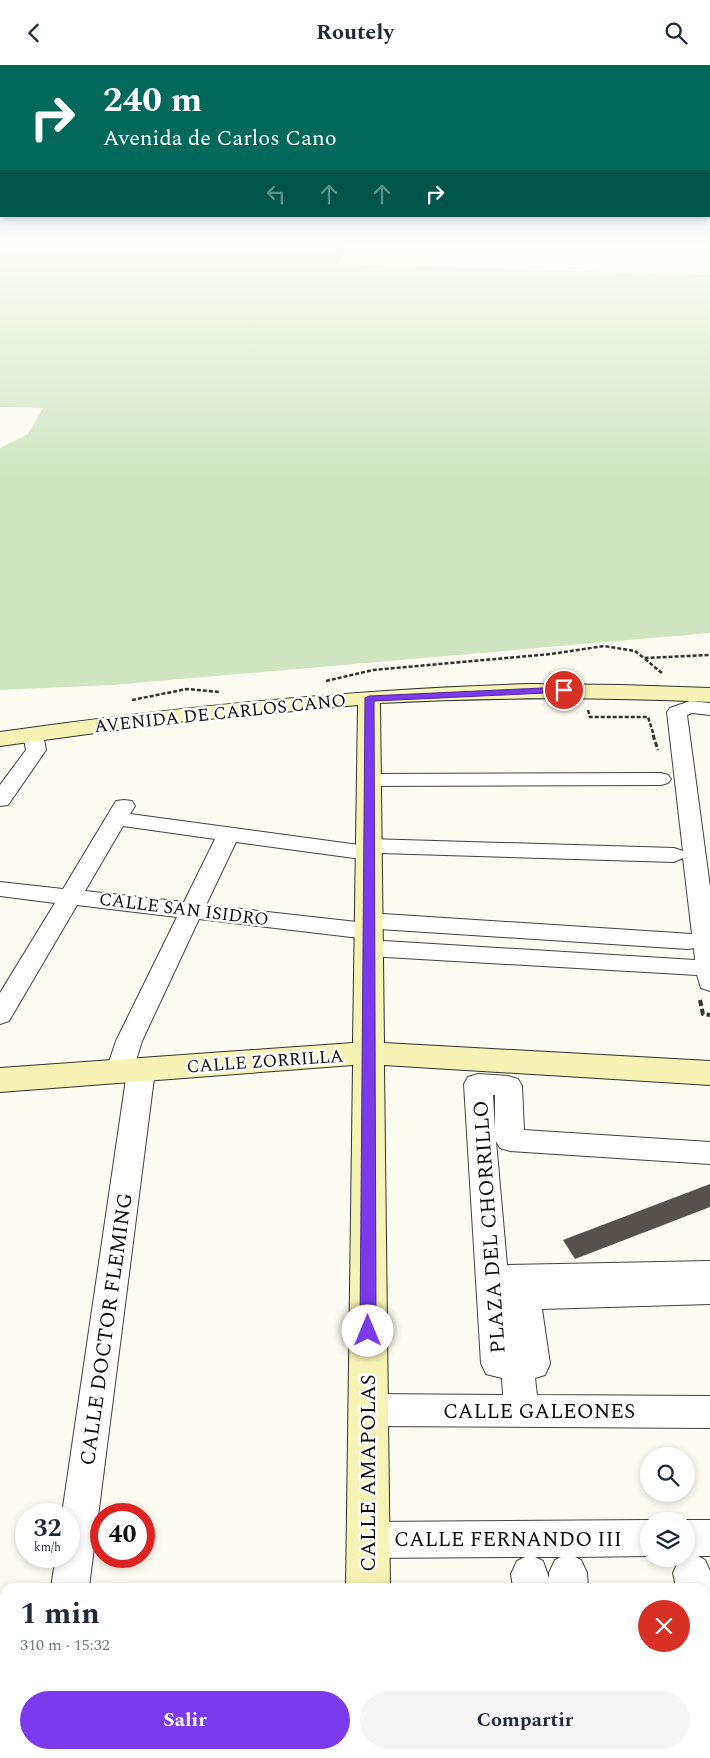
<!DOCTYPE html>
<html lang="es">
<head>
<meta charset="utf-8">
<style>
  body { margin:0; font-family:Spectral,serif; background:#f6f6f7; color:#1f2937; height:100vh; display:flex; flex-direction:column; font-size:19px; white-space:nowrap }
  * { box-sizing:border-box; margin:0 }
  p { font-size:16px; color:#747a83 }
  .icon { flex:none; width:28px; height:28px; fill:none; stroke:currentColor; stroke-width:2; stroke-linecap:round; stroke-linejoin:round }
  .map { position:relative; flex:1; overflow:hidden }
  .panel { position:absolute; left:0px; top:1518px; width:710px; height:176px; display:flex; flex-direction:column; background:#fff; border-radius:15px 15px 0 0; box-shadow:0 2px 8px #0003 }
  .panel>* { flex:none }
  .banner { position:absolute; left:0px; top:0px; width:710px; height:152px; box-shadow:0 2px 8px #0003; background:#00695c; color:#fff; overflow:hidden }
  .fabs { position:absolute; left:640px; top:1382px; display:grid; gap:10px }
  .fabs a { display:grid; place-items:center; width:55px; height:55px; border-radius:50%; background:#fff; box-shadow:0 2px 8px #0003; font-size:25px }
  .speed { position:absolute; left:15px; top:1438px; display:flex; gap:10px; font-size:25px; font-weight:700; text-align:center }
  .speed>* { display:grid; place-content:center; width:65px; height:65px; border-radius:50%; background:#fff; box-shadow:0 2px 8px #0003; line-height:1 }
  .speed small { font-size:12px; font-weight:400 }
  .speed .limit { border:8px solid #d22; background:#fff; color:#111 }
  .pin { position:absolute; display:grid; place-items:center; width:42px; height:42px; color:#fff; margin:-21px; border:2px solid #fff; border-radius:50%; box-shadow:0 1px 5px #0007 }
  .me { position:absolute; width:55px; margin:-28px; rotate:0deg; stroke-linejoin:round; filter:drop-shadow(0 0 4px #0008) }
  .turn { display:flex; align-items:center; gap:18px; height:105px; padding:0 20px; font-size:22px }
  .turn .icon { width:65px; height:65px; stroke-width:2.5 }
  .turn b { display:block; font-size:35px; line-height:42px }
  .lanes { display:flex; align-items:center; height:48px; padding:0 20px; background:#0003; justify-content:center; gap:25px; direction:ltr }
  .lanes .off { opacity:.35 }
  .round { display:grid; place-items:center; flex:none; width:52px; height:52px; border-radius:26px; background:#f6f6f7 }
  .overview { display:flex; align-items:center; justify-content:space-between; height:85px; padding:0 20px }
  h1 { font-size:30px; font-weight:700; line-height:38px }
  .primary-button { display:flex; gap:10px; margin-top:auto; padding:10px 20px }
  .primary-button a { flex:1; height:58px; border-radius:30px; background:#7c3aed; color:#fff; font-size:20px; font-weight:700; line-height:58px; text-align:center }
  .primary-button a+a { background:#f6f6f7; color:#1f2937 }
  header { display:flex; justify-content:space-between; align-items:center; height:65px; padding:0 20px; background:#fff; font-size:22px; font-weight:700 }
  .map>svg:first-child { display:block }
  .green { fill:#d0e5bf }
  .building { fill:#57514d }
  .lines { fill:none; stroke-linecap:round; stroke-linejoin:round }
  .street-casing { stroke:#424242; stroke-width:2 }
  .secondary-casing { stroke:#313131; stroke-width:2 }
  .path-far2 { stroke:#313131; stroke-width:2.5; stroke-dasharray:4 2; stroke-linecap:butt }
  .path-far1 { stroke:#313131; stroke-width:3; stroke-dasharray:5 2.5; stroke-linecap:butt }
  .path { stroke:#313131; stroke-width:4; stroke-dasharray:6 3; stroke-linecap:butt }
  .street { fill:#fff; fill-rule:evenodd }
  .secondary { fill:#f6f4b5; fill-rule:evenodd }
  .route { fill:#7c3aed; stroke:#51269a }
  .labels { text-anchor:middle; stroke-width:5; stroke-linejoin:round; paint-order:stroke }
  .street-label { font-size:18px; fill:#0f0f0f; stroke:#fff }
  .near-street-label { font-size:21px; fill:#0f0f0f; stroke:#fff }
</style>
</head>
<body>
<header><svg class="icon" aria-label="back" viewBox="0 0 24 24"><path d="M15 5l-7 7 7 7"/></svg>Routely<svg class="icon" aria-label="search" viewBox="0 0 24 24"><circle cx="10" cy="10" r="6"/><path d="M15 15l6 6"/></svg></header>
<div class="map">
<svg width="710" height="1693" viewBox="0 0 710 1693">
  <rect width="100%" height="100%" fill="#fdfcf3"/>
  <!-- green -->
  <path class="green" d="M21 178H348L337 199 710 210V568L112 620 0 625V383L28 369 43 343 0 342V179Z"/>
  <!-- building -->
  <path class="building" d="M710 1119V1142L575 1194 563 1175Z"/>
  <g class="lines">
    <!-- street casing -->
    <g class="street-casing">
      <path id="street" d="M690 636 710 638V650L692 648 687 650 710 822V926L701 923 697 910 368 891 359 889 356 883 359 877 368 875 695 895 694 883 688 884 379 864 377 872 368 874 199 854 142 976 136 996 141 995 151 998 155 1005 89 1522H51L56 1491H69V1449H62L126 1014 120 1016 110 1013 106 1006 116 976 177 852 77 840 9 956 0 959V928L55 838 0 831V817L63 824 113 741 116 736 124 735 132 736 135 741 130 749 359 780 361 776 369 774 674 783 683 786 667 647 670 643ZM123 761 215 774 184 837 85 826ZM236 777 369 795 377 793 380 788 674 797 683 793 692 869 368 848 360 851 357 857 206 840Z
        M33 663 40 665 43 669 46 685 8 740 0 741V720L26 685 23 669 26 665Z
        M661 708 668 710 671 714 668 718 661 720 369 721 362 719 359 715 362 711 369 709Z
        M478 1009 508 1011 518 1014 522 1021 524 1065 710 1077V1099L510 1086 500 1083 496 1076 507 1200 710 1196V1239L542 1244 550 1299 545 1310 535 1313 537 1330 710 1331V1363L368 1361 356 1356 351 1345 356 1334 368 1329 503 1330 502 1313 486 1309 481 1298 464 1019 468 1012ZM493 1030H495V1065Z
        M649 1455 653 1456H649V1491L575 1492 581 1495 587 1508 588 1522H513L511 1509 517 1496 525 1492 368 1493 355 1488 350 1475 355 1462 368 1457ZM535 1492H561L555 1495 549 1508V1513L543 1496Z
        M686 1455H710V1491H698L705 1495 710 1506V1532L705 1537V1522H676L673 1508 679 1495 686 1494V1456H682Z
        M705 1555 710 1558V1621L705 1619Z
        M26 1689H68L67 1693H25Z
        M525 1689H608L609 1693H567V1691V1693H525Z"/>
    </g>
    <!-- secondary casing -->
    <g class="secondary-casing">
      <path id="secondary" d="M532 619 621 620 710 623V637C600 632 490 632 380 638L384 978 710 996V1020L384 1000 390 1522H346L353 1000 0 1027V1003L353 978 358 640 176 657 0 681V667C177 642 353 624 532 619Z
        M345 1689H393V1693H345Z"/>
    </g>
    <!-- path-far2 -->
    <path class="path-far2" d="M645 594 663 609
      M326 616 373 605 551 589 604 581 635 586 644 593 710 590
      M132 635 187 624 219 627
      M588 645 590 652H648L654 671"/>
    <!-- path-far1 -->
    <path class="path-far1" d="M653 670 658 685"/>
    <!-- path -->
    <path class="path" d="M700 935 703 949 710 950"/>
    <!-- street -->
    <use href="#street" class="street"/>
    <!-- secondary -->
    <use href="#secondary" class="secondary"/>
  </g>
  <!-- sky -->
  <linearGradient id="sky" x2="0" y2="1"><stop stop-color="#97c2eb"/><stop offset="0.43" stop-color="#fefefa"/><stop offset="1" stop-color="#fefefa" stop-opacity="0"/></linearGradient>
  <rect width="710" height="415" fill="url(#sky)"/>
  <!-- route -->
  <path class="route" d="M564 622 567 623V627L374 636 376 1266 374 1271 368 1273 362 1271 360 1266 365 633 369 631Z"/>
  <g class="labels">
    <!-- street labels -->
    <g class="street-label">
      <text transform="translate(220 648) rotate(-6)" y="6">AVENIDA DE CARLOS CANO</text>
      <text transform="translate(184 844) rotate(7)" y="6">CALLE SAN ISIDRO</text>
      <text transform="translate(265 996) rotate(-4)" y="6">CALLE ZORRILLA</text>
    </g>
    <!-- near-street labels -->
    <g class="near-street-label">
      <text transform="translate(489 1162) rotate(-94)" y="7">PLAZA DEL CHORRILLO</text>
      <text transform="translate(106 1264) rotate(-82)" y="7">CALLE DOCTOR FLEMING</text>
      <text x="539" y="1353">CALLE GALEONES</text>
      <text transform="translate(368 1408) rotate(-90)" y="7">CALLE AMAPOLAS</text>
      <text x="508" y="1481">CALLE FERNANDO III</text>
    </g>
  </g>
</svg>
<div class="fabs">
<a><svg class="icon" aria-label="search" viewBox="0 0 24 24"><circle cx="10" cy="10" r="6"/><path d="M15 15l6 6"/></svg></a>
<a><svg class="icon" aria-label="layers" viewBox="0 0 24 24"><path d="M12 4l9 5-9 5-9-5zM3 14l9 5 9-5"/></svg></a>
</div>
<div class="speed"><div>32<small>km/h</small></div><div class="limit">40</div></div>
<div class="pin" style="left:564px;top:625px;background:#d93025"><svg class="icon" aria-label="arrive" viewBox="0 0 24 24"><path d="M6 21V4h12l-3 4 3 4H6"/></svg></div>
<svg class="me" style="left:368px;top:1266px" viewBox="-20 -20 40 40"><circle r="19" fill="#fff"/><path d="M0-13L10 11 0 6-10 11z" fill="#7c3aed"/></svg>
<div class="banner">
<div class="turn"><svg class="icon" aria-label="right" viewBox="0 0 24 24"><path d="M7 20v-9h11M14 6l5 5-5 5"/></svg><div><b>240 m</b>Avenida de Carlos Cano</div></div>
<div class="lanes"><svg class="icon off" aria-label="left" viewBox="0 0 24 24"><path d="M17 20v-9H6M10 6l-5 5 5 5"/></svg><svg class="icon off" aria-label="ahead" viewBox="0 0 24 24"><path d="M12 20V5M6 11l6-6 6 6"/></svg><svg class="icon off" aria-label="ahead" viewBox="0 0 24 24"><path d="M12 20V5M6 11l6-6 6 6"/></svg><svg class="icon" aria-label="right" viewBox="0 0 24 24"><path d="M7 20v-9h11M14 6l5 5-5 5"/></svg></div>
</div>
<section class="panel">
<div class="overview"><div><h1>1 min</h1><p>310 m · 15:32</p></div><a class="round" style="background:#d93025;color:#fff"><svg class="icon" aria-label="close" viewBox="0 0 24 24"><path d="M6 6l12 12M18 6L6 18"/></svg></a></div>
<div class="primary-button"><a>Salir</a><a>Compartir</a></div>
</section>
</div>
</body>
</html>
